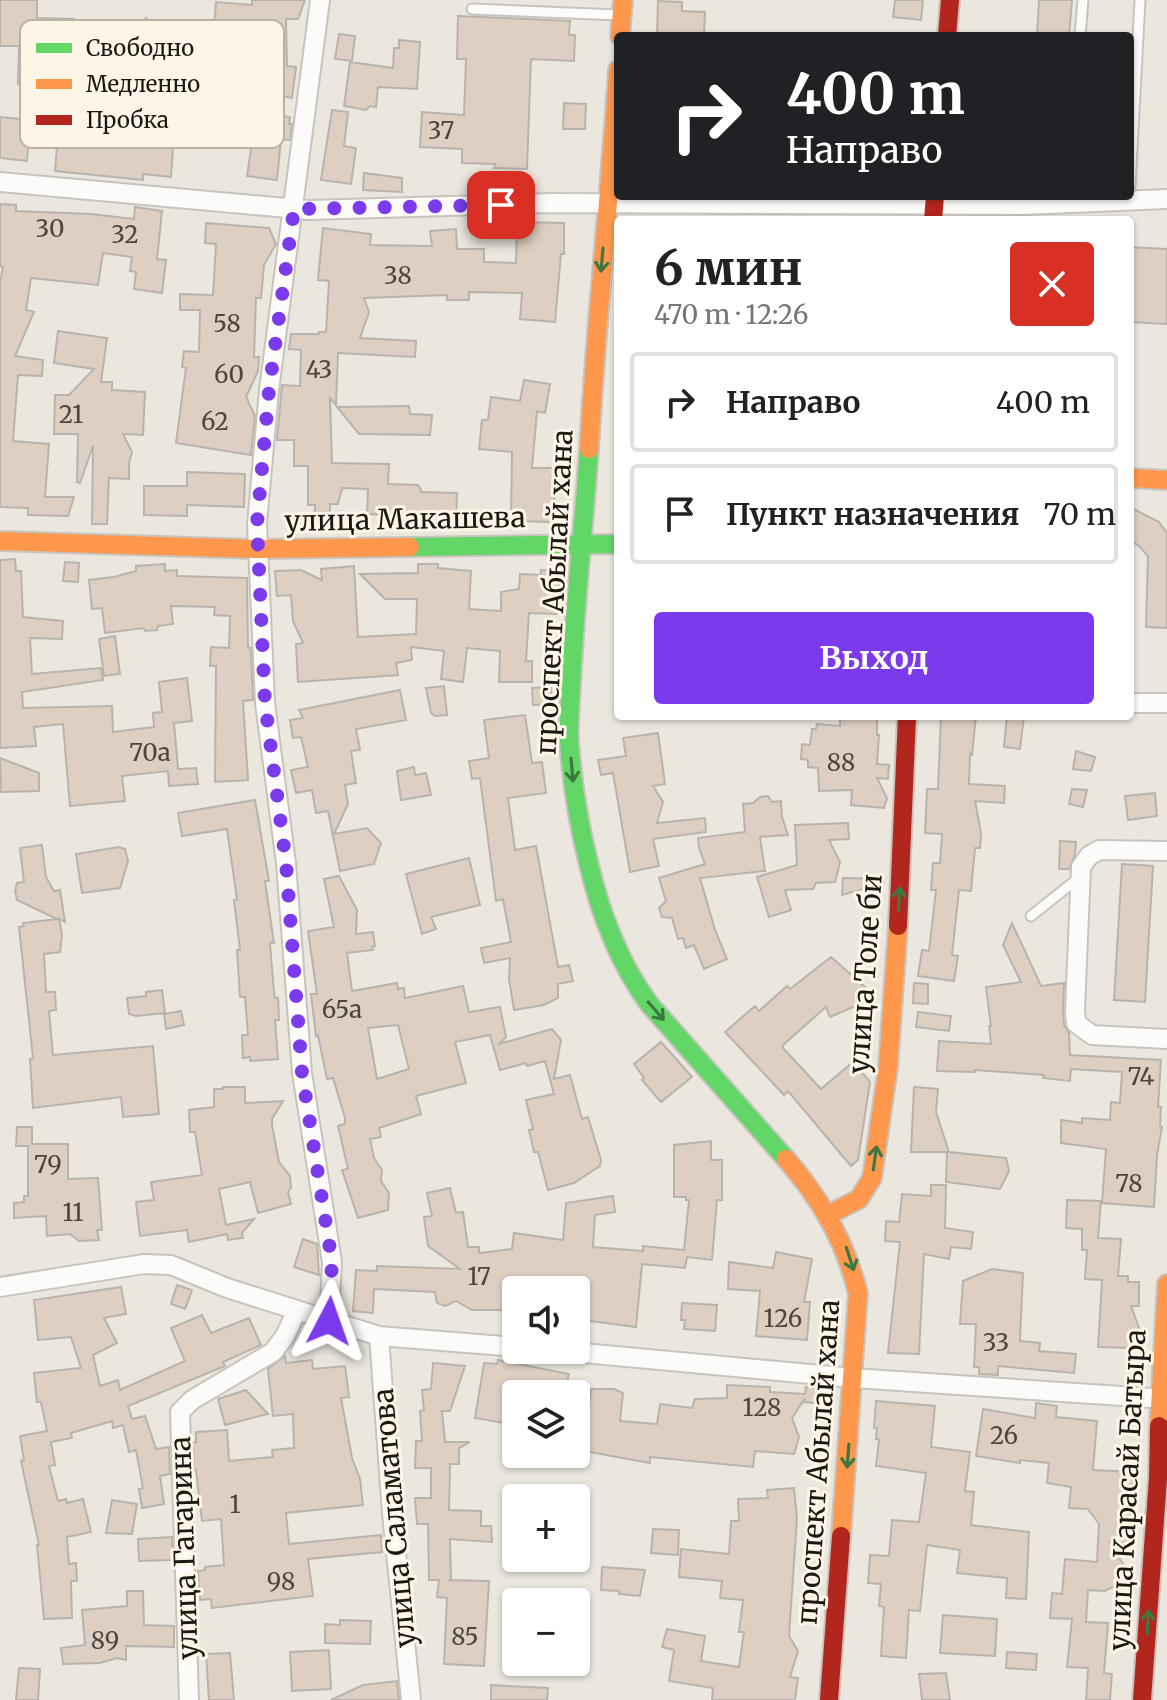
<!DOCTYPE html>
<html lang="ru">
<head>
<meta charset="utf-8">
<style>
  body { margin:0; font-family:Merriweather,serif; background:#f2f2f2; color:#222; height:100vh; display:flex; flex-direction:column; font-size:30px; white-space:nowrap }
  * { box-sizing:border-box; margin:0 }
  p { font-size:26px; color:#767676 }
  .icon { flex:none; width:44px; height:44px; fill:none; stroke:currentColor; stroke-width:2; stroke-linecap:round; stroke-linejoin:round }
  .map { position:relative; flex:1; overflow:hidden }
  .drawer { position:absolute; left:614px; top:216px; width:520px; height:504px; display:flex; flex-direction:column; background:#fff; border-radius:8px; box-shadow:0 2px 6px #0004 }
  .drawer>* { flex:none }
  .banner { position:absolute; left:614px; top:32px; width:520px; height:168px; border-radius:8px; box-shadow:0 2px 6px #0004; background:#202124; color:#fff; overflow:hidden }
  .fabs { position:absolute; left:502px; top:1276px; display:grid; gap:16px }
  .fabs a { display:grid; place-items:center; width:88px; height:88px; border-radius:8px; background:#fff; box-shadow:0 2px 6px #0004; font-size:40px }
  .pin { position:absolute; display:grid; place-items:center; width:68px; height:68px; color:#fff; margin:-34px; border-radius:16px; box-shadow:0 4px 12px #0006 }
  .me { position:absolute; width:88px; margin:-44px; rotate:4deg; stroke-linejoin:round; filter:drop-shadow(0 0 6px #0008) }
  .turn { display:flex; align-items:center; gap:28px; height:168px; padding:0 40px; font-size:36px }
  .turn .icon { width:104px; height:104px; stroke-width:2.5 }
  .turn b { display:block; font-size:56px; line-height:68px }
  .round { display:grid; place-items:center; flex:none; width:84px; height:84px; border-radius:8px; background:#f2f2f2 }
  .overview { display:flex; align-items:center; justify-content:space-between; height:136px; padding:0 40px }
  h1 { font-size:48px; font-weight:700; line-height:60px }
  .cta { display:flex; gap:16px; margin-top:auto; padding:16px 40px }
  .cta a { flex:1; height:92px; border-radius:8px; background:#7c3aed; color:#fff; font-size:32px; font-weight:700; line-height:92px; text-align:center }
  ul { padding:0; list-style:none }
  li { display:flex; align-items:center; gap:24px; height:100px; margin:0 16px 12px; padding:0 24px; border:4px solid #e0e0e0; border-radius:8px }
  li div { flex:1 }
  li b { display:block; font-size:30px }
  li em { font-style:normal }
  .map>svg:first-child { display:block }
  .building { fill:#ddcfc2; stroke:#b7b3ae; stroke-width:2; fill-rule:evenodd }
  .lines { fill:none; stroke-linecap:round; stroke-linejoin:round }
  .lane-casing { stroke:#c7c4be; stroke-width:13 }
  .street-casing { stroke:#c7c4be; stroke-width:22 }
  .fast-casing { stroke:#c7c4be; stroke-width:22 }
  .slow-casing { stroke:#c7c4be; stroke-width:22 }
  .jam-casing { stroke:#c7c4be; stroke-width:22 }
  .lane { stroke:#fcfbfa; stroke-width:9 }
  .street { stroke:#fcfbfa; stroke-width:18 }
  .fast { stroke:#63d668; stroke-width:18 }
  .slow { stroke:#ff974d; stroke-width:18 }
  .jam { stroke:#b3261e; stroke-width:18 }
  .oneway { stroke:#3f773e }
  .route { stroke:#7c3aed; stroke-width:14; stroke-dasharray:0 25.2 }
  .labels { text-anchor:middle; stroke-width:6; stroke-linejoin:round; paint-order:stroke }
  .number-label { font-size:24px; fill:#4c463f }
  .street-label { font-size:28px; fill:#1b1813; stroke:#fdf6e7 }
  .key { fill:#fdf6e7; stroke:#b9b3a7; stroke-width:2 }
  .key-label { font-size:22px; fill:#1b1813 }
</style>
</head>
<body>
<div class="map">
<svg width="1167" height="1700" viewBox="0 0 1167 1700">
  <rect width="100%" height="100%" fill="#ebe7df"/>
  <!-- building -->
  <path class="building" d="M0 0H37V18L74 19 73 34H63L60 62 48 61 47 86 18 84 19 46H0Z
    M252 0H305L298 19H286L287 66 296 67 292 98 241 87 242 77 204 73 206 59H189V41H213L216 2 252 5Z
    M895 0H923L921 20 893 17Z
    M1039 0H1072L1069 36H1037Z
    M658 1 682 2V11L705 12 704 36H657Z
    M458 16 570 21 569 35H575L574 61 531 59 527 169 494 168 495 164 462 163V149L420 147 422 112 464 115 466 59H457Z
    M146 18 159 29 146 46 140 93 133 92 130 96 109 94 117 34 132 36Z
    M339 34 355 36 352 61 335 59Z
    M399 40 420 42 417 89 378 87 376 107 370 106 366 110 344 106 350 62 393 68 394 48H399Z
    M564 103 586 104 585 129H563Z
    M205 107 290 117 289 124H292L290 140 281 139 277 180 247 176 252 143 236 141 237 134 202 130Z
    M332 110 348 112 344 146 356 148 351 184 321 180Z
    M0 117 30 120 27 161 0 158Z
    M157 118 175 119 171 177 143 174V180L55 171 59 120 102 124 100 140 155 146Z
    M364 173 402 178V192L363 190Z
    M0 204 16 205V211L91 214 134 219 135 207 162 211 157 259 166 260 162 293 134 289 136 272 130 271 132 257 103 253 98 285 31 278 26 310 34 312 15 356 43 360 42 376 18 375 13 441 49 444 45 497H74L68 516 28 515V508L0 507V282L3 267 0 266Z
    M517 222 564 223V254H561L555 322 520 319 522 293 469 292V300H447V295L364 298 369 312 360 338 416 341 415 357 338 353 336 405 330 398 332 463 389 464 388 484 418 485 422 492 457 493 456 518 367 514 368 489 342 488 338 504H330V524H314L315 505H308V466H294V440H277L282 385 300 386 301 350 289 349 291 334H319V332H326L329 281 318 280 323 228 371 234 370 245 432 246 430 231 456 229 457 249H484V262L516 263Z
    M206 223 269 228 276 244 264 265 261 298H256L254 357H259L258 371 246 397 255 416 251 455 176 443 186 368 182 367 184 351 199 352 200 310H180V294L213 295 216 244 205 243Z
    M1130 247 1167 249V324L1130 322Z
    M58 331 107 338 101 382H112V390L145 392 143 435 123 434 132 452 129 463V479L109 478 107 524H92L93 446 80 483 77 482 78 434H54L55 395H69L94 369 54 363Z
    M524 380 550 384 545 413 537 411 532 468H555L554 522 511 521 512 452 479 449 482 420H488L491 397 520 401Z
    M409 406 410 414 432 415 430 435 359 434 337 407Z
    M187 472 245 474 244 507 187 505V516L144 515V486H187Z
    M1130 507 1159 522 1167 533V628L1146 627 1148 556 1138 545 1130 541Z
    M15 559 16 571H21L23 617 63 621 62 639 30 638 32 674 101 668 103 680 22 692 23 708 112 706 113 732 154 727 153 713 162 712 159 682 187 678 192 721 174 723 178 769 196 768 198 784 169 786 168 771 122 776 125 801 70 806 63 724 34 727 36 746 0 748V560Z
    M65 562 79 563 78 582 63 581Z
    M165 564V571L177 570V576L247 578 248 648H251L253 700 243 701 248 780 215 782 216 666H210L211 647 229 648 230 616 214 615 215 607 171 606 173 624 158 626 157 630 145 631 144 628 105 633 102 608 92 609 89 580 114 577 136 571V566Z
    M418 564H438V568L471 571 469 609 501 611V592L519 589 520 574 541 575V570L560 571 557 614 529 613 526 661H532V682H499L500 651 467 648 463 682 441 679 444 651 411 647 412 660 396 663 398 675 298 682 296 644 303 643 293 621 291 595 277 596 275 571 301 570 322 580 321 569 354 566 358 637 416 634 417 599H385L360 574 418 573Z
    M115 636 120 674 104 676 99 639Z
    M444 686 447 715 435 716 431 713 426 688Z
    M551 687 552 704 533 705 532 688Z
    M400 690 406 720 356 729 360 750 351 751 356 783 345 785 348 804 334 834 367 828 381 843 374 864 340 871 328 811 316 813 312 790 296 793 291 770 308 767 301 737 293 738 290 720 303 718 299 710Z
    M525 715 532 763 542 762 546 793 508 798 515 850 536 846 558 967 569 965 573 981 558 984V998L544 1005 514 1010 509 979 510 958 484 963 481 948 511 942 503 899 496 901 480 778 472 779 469 761 489 758 484 720Z
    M840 716H877V735H879L877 764 889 765 888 779 877 778 887 798 884 808 851 805 852 790 819 791 818 768 808 767V760L801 759 802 744 810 745 812 729H816L817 724 840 726Z
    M941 716H976L972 755 970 754 969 784 1005 786 1004 803 975 801 981 833 980 848H975L971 891 959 890 952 955 958 956 954 981 918 976 922 950 929 951 936 890H931L933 863H940L942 834 925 833 927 789H938Z
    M1007 716H1024L1020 749 1004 747Z
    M658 733 665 784 653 786 663 802 657 823 705 818 706 832 653 839 659 866 630 872 613 773 601 775 598 760 626 756 623 738Z
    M1076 751 1095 757 1091 771 1073 769Z
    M0 758 39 773V791L1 792Z
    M414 767 415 775 426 773 431 795 401 800 397 771Z
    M1072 789 1087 790 1083 807 1069 804Z
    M1155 793 1157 816 1128 820 1125 796Z
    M768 796 772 802 781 801 782 817 788 835 760 837 765 871 700 878 715 930 727 959 704 969 694 945 686 948 683 938 678 939 672 918 662 917 659 908 666 901 659 878 705 864 699 848 698 838 745 832 743 804 753 803 760 797Z
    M255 800 269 881H265L274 943H270L274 993 275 998H278L279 1020H275L278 1059 250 1061V1057L243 1058 242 1035H248L245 997H240L237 950H240L234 900 237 899 227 829 182 836 178 813Z
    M848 823 849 839 829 840 840 862 835 882 816 883 813 889 785 890 791 910 769 917 757 877 797 865 795 825Z
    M1060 841 1076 842 1075 854 1069 869H1059Z
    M42 845 46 877 54 891 60 890 65 922 59 919 62 934 60 952 44 954 46 992H55L56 1010 49 1011 53 1055 153 1046 159 1114 123 1117 121 1097 33 1108 30 1059 33 1058 19 927 24 926 23 923 57 919 17 900 15 891 17 883 24 882 20 848Z
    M119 847 125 849 128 861 120 888 82 893 76 854Z
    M469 858 480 905 431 917 436 929 422 934 406 874Z
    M1122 864 1153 866 1145 1002 1114 1000Z
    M339 876 357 910 356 934 373 932 375 946 372 947 373 950 347 953 352 991 397 983 398 989 404 988 405 998 463 986 469 1012 500 1007 506 1037 499 1044 552 1029 561 1040 554 1079 570 1075 582 1119 588 1117 601 1160 600 1166 574 1183 548 1190 538 1152H534L529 1130 533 1129 526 1100 554 1094 545 1061 527 1066 526 1063 500 1070 490 1035 455 1042 466 1083 416 1096 421 1114 379 1128 381 1137 370 1139 374 1158 382 1170 381 1181 389 1193 388 1210 358 1218 342 1170 348 1169 338 1126 345 1124V1118L333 1078 327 1079 318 1035 316 1036 311 994H317L308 931 334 927 324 879ZM398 1025 409 1069 377 1079 368 1028Z
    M843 878 884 879V883L842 895Z
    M1012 923 1041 986 1064 983 1063 1011 1064 1025 1069 1033 1070 1055 1161 1060 1158 1107H1161L1160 1126 1162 1127 1157 1155 1154 1207 1102 1203 1106 1149 1061 1143V1120L1082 1123V1118L1110 1120 1111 1102 1120 1103 1122 1072 1071 1069 1070 1081 1043 1078 1044 1075 975 1070V1072L937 1071 939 1041 991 1044 989 1026H991L986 987 1021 982 1003 945Z
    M831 957 865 987V1002L830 1017 826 1007 783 1045V1048L821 1089 853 1062 870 1082 858 1160 851 1166 788 1091 784 1095 725 1032 755 1006 759 1011 787 986 790 989Z
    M914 983 928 984V1004L913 1003Z
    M162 990 165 1013 136 1016 129 1014 127 998 146 996V992Z
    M181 1011 184 1025 166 1029 164 1014Z
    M918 1012 951 1016 949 1031 916 1027Z
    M661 1042 692 1077 661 1102 642 1080 644 1078 634 1064Z
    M223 1087H245V1103L283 1101 272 1119V1125L279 1162 290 1176 291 1188 288 1192 291 1204 258 1213 250 1182 219 1189 226 1225 254 1219 242 1233 243 1238 228 1240 227 1234 189 1242 187 1230 140 1236 136 1202 154 1200 151 1182 202 1175 195 1132H190L189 1110 214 1107V1089H223Z
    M914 1087 938 1089 936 1112 949 1152 1006 1158 1009 1171 1000 1189 946 1182 947 1152H911Z
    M17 1127H32V1144H68V1179L98 1178 102 1230H97L99 1240 79 1241 70 1234 47 1236 46 1216 14 1218V1203L24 1202V1196H28V1146H16Z
    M711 1141V1160H722V1200H717L712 1260 687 1257 685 1268 642 1264 636 1327 576 1319V1290H508L507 1310H472L456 1301 445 1306 437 1303 435 1292 374 1289 373 1313 353 1311 356 1270 377 1271V1266L460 1269 428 1246 424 1217 432 1216 427 1193 450 1188 456 1213 463 1212 468 1247H479V1253L512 1249 514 1233 563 1240 566 1203 613 1196 615 1212 595 1215 593 1247 643 1251V1246L684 1250 689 1200H686V1197H674V1145Z
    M931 1185H946L945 1228 973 1232 971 1249 951 1247 949 1259 924 1254 919 1354 888 1353 900 1242 885 1241 886 1221 899 1222 902 1194 931 1196Z
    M1067 1200 1101 1201 1098 1238 1121 1239 1118 1276H1128V1282H1139V1306H1131L1139 1328 1138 1341H1134L1132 1348 1098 1347 1102 1280 1085 1279 1087 1250H1082V1229L1066 1228Z
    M303 1239 317 1244 319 1275 294 1267Z
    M776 1252 812 1259 804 1302H810L807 1340 756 1336 760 1291 728 1289 729 1262 773 1268Z
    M992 1269 1023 1273 1020 1341 1040 1343 1039 1351 1076 1354 1074 1373 998 1366V1375L979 1374V1367H974L976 1324H960L963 1281Z
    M177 1285 192 1290 185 1309 171 1304Z
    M121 1287 126 1314 104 1318 117 1343 93 1355 100 1386 118 1380 120 1390 185 1361 171 1328 202 1315 211 1333 249 1318 261 1345 223 1362 225 1366 128 1406 132 1419 145 1416 156 1449 169 1447 170 1474 160 1476 164 1504 142 1508 139 1489 143 1488 136 1450 129 1452 123 1425 113 1428 112 1421 71 1433 72 1438 51 1442 55 1465 49 1466 58 1501 66 1499 67 1503 83 1499 91 1532 67 1537 69 1564 76 1563 77 1581H71L72 1618 44 1619 37 1545H39L21 1461 24 1460 20 1436 47 1431 41 1402H37L34 1373 81 1368 71 1337 38 1340 34 1300Z
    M682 1303 717 1305 715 1331 684 1329 685 1320H681Z
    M285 1356 286 1363 312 1360 313 1369 345 1366 349 1397 341 1398 352 1458 360 1479 363 1505 286 1513 289 1544 381 1535 382 1552 308 1559 313 1596 212 1608 211 1599 200 1600 198 1571 205 1570V1567L224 1565 221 1519 202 1521 196 1470H194L193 1443 196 1442V1432L227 1430 229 1461 273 1457 272 1450 294 1448 293 1414 273 1416 268 1369Z
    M498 1360 569 1374 565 1389 558 1387 557 1394H513L509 1420 504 1423 475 1418 484 1363 497 1364Z
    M433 1363 465 1366 450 1411H442L445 1442H470L459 1448V1464H450L449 1510 481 1511V1526H491L492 1542 450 1539 451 1580H448L489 1581 484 1666 444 1664 447 1598 437 1597 439 1580H429L428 1524H417L415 1498H431V1468H415L416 1441H422L420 1411 424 1410 422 1390 431 1389Z
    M727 1385 770 1387V1392L805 1394 806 1387 826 1390 825 1404 804 1402 805 1398 792 1418 799 1437 794 1454 755 1451 753 1467 650 1457V1463L584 1451 591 1389H614L623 1393 620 1421 657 1424 660 1404 692 1408 695 1399 727 1398Z
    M246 1390 268 1414 225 1425 218 1399Z
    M876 1401 935 1406 931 1447 970 1452 965 1491 974 1492 971 1525 1029 1532 1026 1599 1006 1598 1007 1578 957 1573 960 1550 927 1545 920 1611 909 1610 906 1658 881 1656 884 1607 879 1606 881 1584 868 1583 870 1555 889 1556 892 1520 919 1522 926 1473 876 1466 879 1440 876 1439 877 1428H874Z
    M1036 1403 1057 1406 1056 1417 1097 1421 1093 1470 1134 1472 1127 1543 1110 1542 1127 1571V1580L1105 1591 1088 1590 1086 1622 1108 1623 1104 1673 1112 1674 1110 1700H1086L1088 1668 1067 1667 1072 1619 1050 1618 1052 1593 1062 1594 1065 1559 1097 1562 1099 1524 1088 1509 1069 1508 1071 1487 1047 1483 1049 1463 1020 1460V1463L976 1456 983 1409 1035 1418Z
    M794 1488 797 1518 789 1636 798 1651 790 1677 798 1678 795 1700H712L713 1688 669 1681 674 1650 662 1647 667 1629 705 1636 701 1661 739 1667 744 1632H739L743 1600 720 1598 722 1581 679 1577 681 1549 729 1554 731 1521H739L738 1499 768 1498 767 1490Z
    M112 1500 137 1504 132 1534 106 1533Z
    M653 1529 679 1530 678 1555 651 1553Z
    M172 1537 173 1560 139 1561 138 1539Z
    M602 1567 645 1570 640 1596 619 1594V1591L601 1590Z
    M127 1591H143L144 1625 174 1626V1647L126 1646V1660L117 1658 100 1663 63 1664 61 1648 85 1645 82 1610 127 1606Z
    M943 1615 997 1619 995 1656 940 1653Z
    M340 1620 371 1621 370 1644 325 1643V1624L340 1625Z
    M329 1650 331 1689 292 1691 290 1652Z
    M1007 1652 1037 1654 1036 1670 1006 1668Z
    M230 1653 234 1700H209L206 1654Z
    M19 1668 40 1669 38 1700H16Z
    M946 1673 950 1700H922L919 1674Z
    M397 1681 399 1700H331L363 1685Z
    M491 1685 548 1688 547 1700H491Z"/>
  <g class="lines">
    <!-- lane casing -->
    <g class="lane-casing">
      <path id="lane" d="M472 9 618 15
        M1080 36 1083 0
        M1130 186 1140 0
        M1031 916 1080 877"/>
    </g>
    <!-- street casing -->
    <g class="street-casing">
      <path id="street" d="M320 0 269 390 257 524 265 703 286 863 302 1073 332 1262 329 1321
        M0 182 309 210 552 203 1024 205 1167 199
        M1130 703H1167
        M1167 851 1099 850 1089 856 1081 867 1075 1010 1076 1023 1092 1035 1167 1039
        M0 1287 144 1264 171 1265 227 1288 379 1336 516 1347
        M379 1336 392 1513 411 1700
        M551 1350 853 1378 1167 1399
        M189 1700 180 1412 192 1400 273 1352 285 1336 297 1310"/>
    </g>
    <!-- fast casing -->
    <g class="fast-casing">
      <path id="fast" d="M589 449C584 522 576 594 572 667 571 691 568 717 569 741 572 782 578 821 588 861 600 913 618 962 650 1005L786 1159
        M410 547 618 544"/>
    </g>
    <!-- slow casing -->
    <g class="slow-casing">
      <path id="slow" d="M620 36 623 0
        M589 449C596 322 610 197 618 70
        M1130 478 1167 480
        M0 541 258 549 410 547
        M786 1159C821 1199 845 1241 858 1293L841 1536
        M830 1214 859 1199 872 1178 888 1067 898 926
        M1159 1426 1167 1284"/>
    </g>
    <!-- jam casing -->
    <g class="jam-casing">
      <path id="jam" d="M947 36 950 0
        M933 220 935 196
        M898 926 907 716
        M829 1700 841 1536
        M1142 1700 1158 1478 1159 1426"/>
    </g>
    <!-- lane -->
    <use href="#lane" class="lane"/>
    <!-- street -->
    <use href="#street" class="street"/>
    <!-- fast -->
    <use href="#fast" class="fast"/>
    <!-- slow -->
    <use href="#slow" class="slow"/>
    <!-- jam -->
    <use href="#jam" class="jam"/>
  </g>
  <!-- one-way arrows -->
  <defs><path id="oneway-shaft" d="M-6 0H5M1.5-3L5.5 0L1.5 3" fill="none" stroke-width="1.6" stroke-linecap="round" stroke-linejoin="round" transform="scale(2)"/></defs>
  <g class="oneway">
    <use href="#oneway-shaft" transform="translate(602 260) rotate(95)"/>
    <use href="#oneway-shaft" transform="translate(572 770) rotate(85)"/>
    <use href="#oneway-shaft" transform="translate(899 899) rotate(-88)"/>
    <use href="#oneway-shaft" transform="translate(656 1011) rotate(49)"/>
    <use href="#oneway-shaft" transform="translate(875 1158) rotate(-82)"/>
    <use href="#oneway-shaft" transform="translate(850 1259) rotate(72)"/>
    <use href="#oneway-shaft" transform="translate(848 1456) rotate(94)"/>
    <use href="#oneway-shaft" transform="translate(1148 1622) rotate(-86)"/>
  </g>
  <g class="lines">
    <!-- route -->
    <path class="route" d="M329 1321 332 1262 302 1073 286 863 265 703 257 524 269 390 294 209 501 205"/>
  </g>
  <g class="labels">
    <!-- number labels -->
    <g class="number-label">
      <text x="441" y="139">37</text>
      <text x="50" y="237">30</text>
      <text x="125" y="243">32</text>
      <text x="398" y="284">38</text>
      <text x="227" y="332">58</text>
      <text x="319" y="378">43</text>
      <text x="229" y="383">60</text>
      <text x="71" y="423">21</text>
      <text x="215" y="430">62</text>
      <text x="150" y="761">70а</text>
      <text x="841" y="771">88</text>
      <text x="342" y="1018">65а</text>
      <text x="1141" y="1085">74</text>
      <text x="48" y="1173">79</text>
      <text x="1129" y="1192">78</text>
      <text x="73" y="1221">11</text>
      <text x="479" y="1285">17</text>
      <text x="783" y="1327">126</text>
      <text x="996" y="1351">33</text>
      <text x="762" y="1416">128</text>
      <text x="1004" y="1444">26</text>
      <text x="235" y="1513">1</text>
      <text x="281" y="1590">98</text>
      <text x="465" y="1645">85</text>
      <text x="105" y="1649">89</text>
    </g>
    <!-- street labels -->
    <g class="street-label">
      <text transform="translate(405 519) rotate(-1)" y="10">улица Макашева</text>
      <text transform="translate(554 592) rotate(-87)" y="10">проспект Абылай хана</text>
      <text transform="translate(865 974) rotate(-86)" y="10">улица Толе би</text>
      <text transform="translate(818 1462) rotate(-86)" y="10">проспект Абылай хана</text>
      <text transform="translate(1127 1490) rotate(-87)" y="10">улица Карасай Батыра</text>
      <text transform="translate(394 1518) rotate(-95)" y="10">улица Саламатова</text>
      <text transform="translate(184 1548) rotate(-92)" y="10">улица Гагарина</text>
    </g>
  </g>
  <!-- legend -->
  <rect x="20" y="20" width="264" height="128" rx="12" class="key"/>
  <rect x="36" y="43" width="36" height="10" fill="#63d668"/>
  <rect x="36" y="79" width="36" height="10" fill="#ff974d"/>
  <rect x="36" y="115" width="36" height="10" fill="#b3261e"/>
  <g class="key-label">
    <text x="86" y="56">Свободно</text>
    <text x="86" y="92">Медленно</text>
    <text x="86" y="128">Пробка</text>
  </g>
</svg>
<div class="fabs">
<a><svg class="icon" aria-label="sound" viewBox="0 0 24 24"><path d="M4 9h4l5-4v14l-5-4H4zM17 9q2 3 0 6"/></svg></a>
<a><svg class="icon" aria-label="layers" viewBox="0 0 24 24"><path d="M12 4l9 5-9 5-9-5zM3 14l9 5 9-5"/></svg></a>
<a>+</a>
<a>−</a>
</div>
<div class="pin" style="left:501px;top:205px;background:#d93025"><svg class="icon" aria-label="arrive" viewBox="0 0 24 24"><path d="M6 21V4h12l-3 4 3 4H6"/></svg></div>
<svg class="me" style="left:329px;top:1321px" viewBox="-20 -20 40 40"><path d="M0-17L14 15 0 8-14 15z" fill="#7c3aed" stroke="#fff" stroke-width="4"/></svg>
<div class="banner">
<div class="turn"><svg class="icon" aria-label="right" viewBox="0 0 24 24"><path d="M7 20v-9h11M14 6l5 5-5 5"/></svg><div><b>400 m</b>Направо</div></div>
</div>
<section class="drawer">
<div class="overview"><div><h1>6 мин</h1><p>470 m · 12:26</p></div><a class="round" style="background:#d93025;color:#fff"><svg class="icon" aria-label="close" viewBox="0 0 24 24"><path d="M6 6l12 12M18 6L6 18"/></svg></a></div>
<ul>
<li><svg class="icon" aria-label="right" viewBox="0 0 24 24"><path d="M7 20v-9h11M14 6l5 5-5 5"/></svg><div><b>Направо</b></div><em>400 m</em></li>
<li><svg class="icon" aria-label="arrive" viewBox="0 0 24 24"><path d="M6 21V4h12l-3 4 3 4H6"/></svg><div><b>Пункт назначения</b></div><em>70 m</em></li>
</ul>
<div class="cta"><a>Выход</a></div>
</section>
</div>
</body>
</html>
